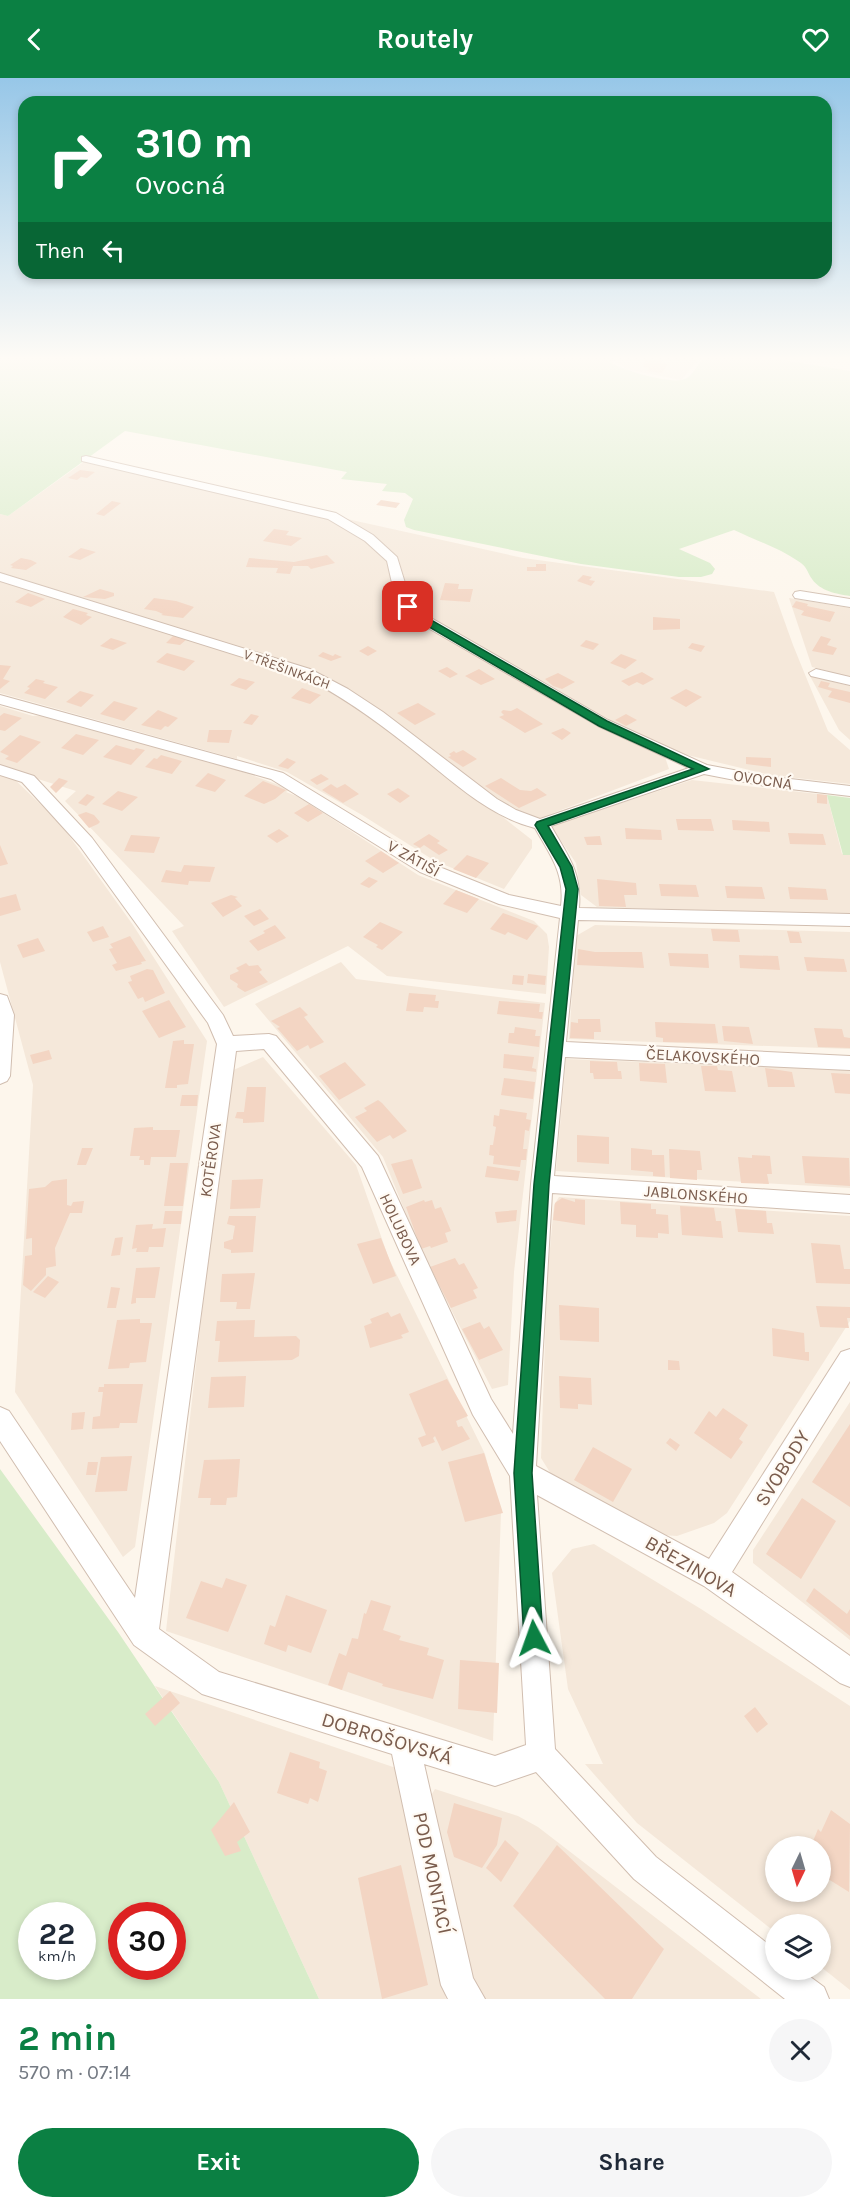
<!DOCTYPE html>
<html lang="en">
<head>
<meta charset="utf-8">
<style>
  body { margin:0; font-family:Karla,sans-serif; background:#f6f6f7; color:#1f2937; height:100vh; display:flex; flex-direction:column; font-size:22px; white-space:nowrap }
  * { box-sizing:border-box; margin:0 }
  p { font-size:20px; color:#747a83 }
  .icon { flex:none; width:33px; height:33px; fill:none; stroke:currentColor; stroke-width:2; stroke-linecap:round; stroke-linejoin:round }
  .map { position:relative; height:1921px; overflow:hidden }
  .sheet { display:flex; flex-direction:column; background:#fff; flex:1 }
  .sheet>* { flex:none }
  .top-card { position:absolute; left:18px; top:18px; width:814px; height:183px; border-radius:18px; box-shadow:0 3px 9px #0003; background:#0b8043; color:#fff; overflow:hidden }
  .needle { width:39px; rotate:185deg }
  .buttons { position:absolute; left:765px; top:1758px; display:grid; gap:12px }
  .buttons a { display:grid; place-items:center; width:66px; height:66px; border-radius:50%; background:#fff; box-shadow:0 3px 9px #0003; font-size:30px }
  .speed { position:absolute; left:18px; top:1824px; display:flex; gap:12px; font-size:30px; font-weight:700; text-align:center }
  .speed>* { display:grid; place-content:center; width:78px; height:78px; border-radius:50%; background:#fff; box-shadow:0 3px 9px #0003; line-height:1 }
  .speed small { font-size:15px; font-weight:400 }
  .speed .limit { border:9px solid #d22; background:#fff; color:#111 }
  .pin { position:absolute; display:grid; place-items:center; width:51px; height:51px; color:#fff; margin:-26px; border-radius:12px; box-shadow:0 3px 9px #0006 }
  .me { position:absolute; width:66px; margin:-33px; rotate:356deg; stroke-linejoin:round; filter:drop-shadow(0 0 4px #0008) }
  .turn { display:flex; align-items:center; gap:21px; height:126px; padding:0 18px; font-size:27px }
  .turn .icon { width:78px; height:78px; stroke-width:2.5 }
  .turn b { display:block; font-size:42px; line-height:51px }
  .then { display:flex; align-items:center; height:57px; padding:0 18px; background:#0003; gap:12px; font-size:22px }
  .round { display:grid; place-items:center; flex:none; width:63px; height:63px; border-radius:32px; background:#f6f6f7 }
  .headline { display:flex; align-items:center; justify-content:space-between; height:102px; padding:0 18px }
  h1 { font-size:36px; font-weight:700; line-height:45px; color:#0b8043 }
  .primary-button { display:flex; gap:12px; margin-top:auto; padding:12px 18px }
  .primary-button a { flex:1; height:69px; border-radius:36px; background:#0b8043; color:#fff; font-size:24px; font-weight:700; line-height:69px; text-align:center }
  .primary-button a+a { background:#f6f6f7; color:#1f2937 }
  header { display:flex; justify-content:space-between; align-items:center; height:78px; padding:0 18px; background:#0b8043; color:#fff; font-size:27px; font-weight:700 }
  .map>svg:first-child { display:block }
  .residential { fill:#f5e8da; fill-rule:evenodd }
  .green { fill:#d8ecc9; fill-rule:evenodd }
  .building { fill:#f3d5c3 }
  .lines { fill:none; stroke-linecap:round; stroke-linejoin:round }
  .minor-casing { stroke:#d1beb0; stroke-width:2 }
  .minor { fill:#fff; fill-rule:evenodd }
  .route { fill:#0b8043; stroke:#07532c; stroke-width:1.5 }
  .labels { text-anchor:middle; stroke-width:4.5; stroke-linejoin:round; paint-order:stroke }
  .far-street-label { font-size:14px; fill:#7a5c4d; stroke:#fffaf3 }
  .street-label { font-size:16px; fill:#7a5c4d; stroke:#fffaf3 }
  .near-street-label { font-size:20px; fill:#7a5c4d; stroke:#fffaf3 }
</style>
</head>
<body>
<header><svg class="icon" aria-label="back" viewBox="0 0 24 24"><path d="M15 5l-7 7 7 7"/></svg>Routely<svg class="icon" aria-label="heart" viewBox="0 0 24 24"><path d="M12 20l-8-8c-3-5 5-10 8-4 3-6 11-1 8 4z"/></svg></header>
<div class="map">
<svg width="850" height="1921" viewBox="0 0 850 1921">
  <rect width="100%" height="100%" fill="#fdf6ec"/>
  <!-- residential -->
  <path class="residential" d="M612 280H700L681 302 626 291Z
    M85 383 523 480 774 514 793 567 828 653 850 672V706L770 697 679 675 665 679 669 691 540 740 521 738 470 704 344 609 0 496V436L8 438Z
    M0 503 328 606 361 628 532 762V770L504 811 435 783 362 737 287 694 237 678V681L0 615Z
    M789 520 850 530V599L812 589Z
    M810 598 850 608V662L839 652Z
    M0 628 33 638 44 637 237 692 290 711 286 714 299 719 418 797 534 843 547 856 549 869 546 916 387 898 348 868 224 929 172 853 184 848 65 723 76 713 0 689Z
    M0 694 10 697 60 745 133 847 207 963 135 1469 123 1479 15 1314 33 1007 0 884Z
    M692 702 827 717 842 776 850 777V837L597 829 581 817 576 785 551 748Z
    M595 847 850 854V971L569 961 576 858Z
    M341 884 356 901 545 925 514 1194 508 1307 492 1311 421 1173 383 1079 255 926Z
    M263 979 356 1087 389 1181 485 1376 501 1434 493 1663 166 1553 229 994Z
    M566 981 850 992V1110L556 1093Z
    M559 1119 850 1138V1243L727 1435 714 1445 677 1458 647 1456 551 1396 541 1380 547 1203 554 1127Z
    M850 1324V1562L753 1485V1472Z
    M594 1466 701 1531 850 1628V1912L821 1889 820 1846H776L775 1854 637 1745 585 1686H603L568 1611 552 1495 572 1471ZM776 1768H820V1814H776Z
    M155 1608 396 1690 446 1921H319L219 1704Z
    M435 1711 518 1738 538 1749 761 1921H477L427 1724Z"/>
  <!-- green -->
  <path class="green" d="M0 280H612L615 283 610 284C622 292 671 307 685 301 693 298 697 286 705 280H771L850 293V518C837 516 820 513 812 501 807 494 807 488 798 483 779 470 755 462 734 452L679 471 710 485 715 491 712 496 701 499H679L581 486 414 452 406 449 404 442 413 421 405 415 382 413 387 406 341 401 347 394 125 353 8 438 0 436Z
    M827 717 850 720V777H843Z
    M0 1391 118 1554 219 1704 319 1921H0ZM32 1838H82V1888H32ZM122 1838H172V1888H122Z"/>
  <!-- building -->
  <path class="building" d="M645 280 662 283 661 285 668 286 662 295 647 293 649 290 643 289Z
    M80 392 95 394 87 400 81 399 77 402 68 400Z
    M381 422 400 425 396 430 376 427Z
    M112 423 121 425 104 438 96 436Z
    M274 451 289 453 286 457 302 460 291 468 263 463Z
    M81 470 96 474 80 482 68 479Z
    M327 477 335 485 311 491 308 488H293L290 496 276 495 278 490 246 489 249 480 294 484Z
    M21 480 31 482 37 485 26 492 11 490 13 488 10 487Z
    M536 486H546V493H527V489H536Z
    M583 497 592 499 589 502 595 503 591 508 577 503Z
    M445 505 459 506 458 511H473L470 524 440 522Z
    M100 511 114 515V518L105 521 83 519Z
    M28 515 45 521 31 529 15 524Z
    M154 520 176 523 194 529 183 540 161 537 163 536 156 533 144 531Z
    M796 523 808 526 807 528 835 534 830 544 801 537 804 533 792 529Z
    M73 531 88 535 86 537 92 539 81 547 63 539Z
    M653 539 680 541V551L653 552Z
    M174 557 187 561 180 567 166 565Z
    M821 558 831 561 827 567 837 570 833 577 812 573Z
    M111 560 127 565 113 572 100 568Z
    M586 562 599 566 593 572 580 568Z
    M692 565 705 568 701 574 688 570Z
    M368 568 377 573 368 578 359 573Z
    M323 574 333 578 335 576 342 579 331 583 318 578Z
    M167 575 195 583 184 593 156 584Z
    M621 576 637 582 625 591 610 585Z
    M0 587 11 588 3 601 10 603 0 611Z
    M447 589 458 596 450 600 438 593Z
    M479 591 495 601 481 607 465 598Z
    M642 594 654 601 643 607 637 604 629 608 621 603Z
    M558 595 575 604 562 611 553 608 545 601Z
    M239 600 255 604 246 612 230 607Z
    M36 601 45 603 43 605 58 609 45 621 24 615 30 610 27 609Z
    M821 603 830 605 828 609 850 614V625L828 619 832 613 818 609Z
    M302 610 321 617 310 626 291 620Z
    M686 611 702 619 686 629 670 620Z
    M80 613 94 617 81 629 66 624Z
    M114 623 138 630 124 643 100 636Z
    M418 625 436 636 415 647 397 635Z
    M517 630 543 646 525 655 499 639 504 637 501 634 503 632 511 633Z
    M158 632 178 640 168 649 165 648 161 652 141 647Z
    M4 635 22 640 5 653 0 652V638Z
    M251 636 259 638 252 647 243 645Z
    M626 636 637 642 626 648 615 642Z
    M563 650 571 655 562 662 551 655Z
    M209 652H232L229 665 207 664Z
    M76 656 99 662 83 677 61 670Z
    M20 657 41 664 17 685 5 681 9 678 0 674Z
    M116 667 134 672 136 670 145 672 131 687 103 679Z
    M463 672 477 681 463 689 448 679 451 678 449 676 454 673 456 675Z
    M161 677 182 683 172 696 145 689 154 680 157 681Z
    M746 679 771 680V689L746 686Z
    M287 680 296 684 288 691 278 688Z
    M208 695 226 702 215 714 195 708Z
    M321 696 329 701 317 707 310 702Z
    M59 700 68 703 56 715 50 709Z
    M501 700 520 712 531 713 537 710 547 717 519 730 485 708Z
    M263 703 286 712 275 721 264 726 244 718Z
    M331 706 337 710 345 706 359 716 343 725 322 712Z
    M398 710 410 718 400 725 387 716Z
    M118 713 138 719 122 733 102 726Z
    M87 716 95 719 86 728 78 725Z
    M817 716 827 717V726L817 725Z
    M309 726 323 735 308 744 294 735Z
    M86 734 94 737 100 744 98 746 89 750 78 737Z
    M676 741H711L714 753 678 752Z
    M732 742 769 744 770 754 733 752Z
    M625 750 661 752 662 762 626 761Z
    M279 751 289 758 277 765 267 758Z
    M788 755 823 756 826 767 790 766Z
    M429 756 440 763 437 765 448 772 439 777 424 767 420 770 413 766Z
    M131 757 160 759 154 775 124 773Z
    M600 758 602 767H587L584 759Z
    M0 767 8 786 0 788Z
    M381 773 399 785 383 795 365 783Z
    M467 777 489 785 476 800 453 791Z
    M184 787 215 789 210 804 189 803 188 807 161 804 166 792 181 794Z
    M369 799 378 803 369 810 360 806Z
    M597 801 636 805 637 817H624L626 829 599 828Z
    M659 806 696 807 699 819 661 818Z
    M725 808 762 809 765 821 727 820Z
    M788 809 826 811 828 822 790 821Z
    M456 812 479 821 467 835 443 826Z
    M16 816 21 832 0 838V820Z
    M231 817 238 819 235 820 242 828 223 839 211 825Z
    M260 831 269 841 254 848 244 838Z
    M503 835 538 848 527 862 508 854 505 857 490 851Z
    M380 844 403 854 382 872 376 869 378 867 363 859Z
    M275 847 286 860 258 873 249 863 265 855 263 853Z
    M103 848 109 859 93 864 87 854Z
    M711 851 738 852 740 864 713 863Z
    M787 853 799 854 802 865H790Z
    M130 858 146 883 141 884 142 886 116 893 112 887 117 885 109 871 113 870 110 866Z
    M38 860 45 873 23 880 17 867Z
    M578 871 595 874H642L644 890 577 887Z
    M668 875 708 876 709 890 670 888Z
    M739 877 778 878 780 892 740 890Z
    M804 879 844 881 847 894 807 893Z
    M246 885 249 888 258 887 262 892 259 894 268 904 245 914 237 909 238 906 230 901V897L239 893 236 890Z
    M147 891 153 892 165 915 145 924 143 919 138 921 128 904 132 903 130 898Z
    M528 896 546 898 545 907 527 905Z
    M513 897 524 898 523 907 512 906Z
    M409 915 436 917 435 923H439L438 930 424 929 423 934 406 933Z
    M169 922 186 949 159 960 142 933Z
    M499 923 540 926 539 934H543L542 941 497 936Z
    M300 929 308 937 304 939 324 964 310 971 308 967 297 973 277 950 280 949 271 943Z
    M578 941H600L601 954H594V961L570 960 571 944 578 945Z
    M655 944 715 946 718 965 663 964V960L656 959Z
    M722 948 749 949 753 966 724 963Z
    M515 949 536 952 535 958H540L539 969 508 965 509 955H514Z
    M814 950 842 951 844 959 850 960V970L818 969Z
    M184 962V966H194L188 1006 177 1007V1010H165L173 963Z
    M49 972 52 981 33 986 30 977Z
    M504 976 534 979 532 990 536 991V994L503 990Z
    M590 983 617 984 618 993H621L622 1001H594L593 995H590Z
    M345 984 366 1007 339 1022 319 998Z
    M639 985 665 986 667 1005 640 1003Z
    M701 988H717L718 992 732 993 736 1014 705 1013Z
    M765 990 792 994 795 1009H768Z
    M831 995 850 996V1016L835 1015Z
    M504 1000 535 1004 533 1021 501 1017Z
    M247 1009H266L264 1044 243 1045V1041L235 1040 237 1034H244Z
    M182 1017H198L197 1028H180Z
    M378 1022 382 1025 407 1053 393 1061 390 1057 377 1064 355 1039 367 1033 364 1030Z
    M500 1031 527 1035 526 1041 531 1042 529 1053 525 1052 523 1071H527L526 1082H521L520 1089 493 1086 494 1078 489 1077 490 1067H493L496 1049 493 1048 494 1037 499 1038Z
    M153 1049V1052H180L176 1079H151L150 1087H144V1082H139L140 1078H130L134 1050Z
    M577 1057 609 1059V1086L577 1084Z
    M82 1070H93L86 1087H77Z
    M631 1070 652 1072V1077H664L665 1099 653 1098V1094L631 1092Z
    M669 1071 700 1073 702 1092H697V1102L670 1100Z
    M752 1077 770 1078 772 1096H767L769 1106 741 1105 738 1079 752 1080Z
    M802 1078 849 1080 850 1108 805 1105Z
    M412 1081 422 1110 403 1116 391 1086Z
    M170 1085H188L183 1128H164Z
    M487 1088 520 1093 518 1103 485 1099Z
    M67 1101V1127L71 1128 73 1124 84 1123 82 1135H70L55 1170 56 1188 46 1190V1197L31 1213 23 1207 25 1178 32 1177V1160L26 1161 29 1111 45 1109 52 1103Z
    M263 1101 260 1130 230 1131 232 1102Z
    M562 1120 575 1124V1121L585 1122V1147L553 1142 555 1125Z
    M424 1122 425 1124 432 1122 435 1131 441 1129 451 1153 445 1155 448 1164 431 1170 430 1168 421 1171 406 1129Z
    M620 1124 651 1126V1131H656V1136L668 1137 669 1156 658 1155V1160L636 1159V1147L621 1146Z
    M680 1128 714 1130 716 1143H721L723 1160 682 1157Z
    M735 1131 766 1133 767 1145H772L774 1156 738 1154Z
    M517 1132 516 1143 497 1145 495 1134Z
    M165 1133H182L181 1146H163Z
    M229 1138H256L253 1174 231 1175V1172L224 1170V1164L233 1161V1159L235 1148 227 1146Z
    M153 1146 152 1151 166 1150 163 1169H149L148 1174H136L137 1170 132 1171 136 1147Z
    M123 1159 120 1177 111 1178 115 1160Z
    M381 1160 396 1198 373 1206 357 1166Z
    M811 1165 840 1167 844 1191H850V1206L816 1205Z
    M455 1180 459 1187 464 1185 478 1210 473 1212 477 1220 451 1230 430 1189Z
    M160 1189 155 1220H136V1225L131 1226 136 1190Z
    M255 1195 250 1231H236L237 1224H220L222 1196Z
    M48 1198 59 1204 45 1220 33 1214Z
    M111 1209 120 1210 116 1230H107Z
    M559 1227 599 1230V1264L560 1262Z
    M816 1228 850 1229V1240H847L849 1250 820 1249Z
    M388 1234 391 1239 400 1235 409 1254 401 1257 403 1260 370 1270 364 1248 372 1245 370 1241Z
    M140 1241V1245H152L146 1284 130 1285 129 1290 108 1291 117 1242Z
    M255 1242 254 1259 296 1258 300 1262 299 1278 292 1282 218 1284 220 1263H215L217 1243Z
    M480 1244 484 1251 489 1248 503 1272 479 1282 462 1251Z
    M772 1250 804 1255 805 1274H809V1283L773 1278Z
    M668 1282 679 1283 680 1292H668Z
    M246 1298 244 1329 208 1330 211 1299Z
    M559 1298 591 1300 592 1327 578 1326V1331L560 1330Z
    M447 1301 468 1338 456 1343 458 1349 462 1348 470 1361 442 1373 435 1358 433 1360 435 1364 422 1369 418 1360 426 1357 409 1316Z
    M104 1306H143L137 1345H120L119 1350 92 1351 93 1339 100 1338 103 1314H98L99 1309H104Z
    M723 1330 748 1347 739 1361 743 1364 731 1381 694 1355 709 1333 716 1339Z
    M85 1334 83 1351 71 1352 72 1335Z
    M850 1346V1429L812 1404Z
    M670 1360 680 1367 676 1373 666 1365Z
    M593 1369 632 1391 613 1424 574 1402Z
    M484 1375 503 1435 465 1444 448 1384Z
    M132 1378 127 1413 95 1414 101 1379Z
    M240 1381 237 1419 227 1420 226 1427H210L211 1420H198L204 1382Z
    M88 1384H98L96 1397H86Z
    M802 1420 836 1443 801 1501 766 1476Z
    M226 1500 247 1507 228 1554 186 1540 201 1503 222 1510Z
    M814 1510 847 1536 850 1531V1558L806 1523Z
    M286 1517 327 1532 311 1575 288 1567 286 1574 264 1566 270 1547 275 1549Z
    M371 1522 391 1528 383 1552 401 1558 399 1562 429 1570 427 1577 444 1582 433 1621 382 1608 383 1606 348 1594 342 1612 328 1607 339 1575 346 1578 352 1560 358 1561 364 1535 366 1536Z
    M460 1582 499 1585 497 1635 458 1631Z
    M170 1613 180 1625 155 1648 145 1636Z
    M755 1629 768 1646 757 1655 744 1638Z
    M290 1674 320 1684 319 1690 327 1693 318 1724 310 1720 308 1726 277 1715Z
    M234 1724 250 1754 237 1764 241 1773 225 1778 211 1752Z
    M454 1725 502 1740 497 1767 482 1790 454 1779 447 1754Z
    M831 1732 850 1746 849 1814 820 1796 823 1788 820 1786V1768H811L818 1751 821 1754Z
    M505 1762 519 1775 501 1804 486 1790Z
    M557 1767 664 1871 632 1921H605L513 1828Z
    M401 1787 428 1907 382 1921 358 1800Z"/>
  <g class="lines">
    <!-- minor casing -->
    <g class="minor-casing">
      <path id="minor" d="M86 378 336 435 373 457 397 479 409 518 413 527 426 537 608 642 707 687 765 698 850 708V718L765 708 704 696 551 748C568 778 582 794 579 830L850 836V848L578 842 566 964 850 978V992L565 979 554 1098 850 1117V1135L552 1115 536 1388 709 1481 841 1274 850 1271V1303L732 1494 850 1578V1609L840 1605 704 1508 537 1417 555 1671 656 1779 776 1872V1892H801L824 1909 829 1921H785L634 1801 536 1694 495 1708 424 1686 473 1900 485 1921H448L441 1907 392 1676 202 1616 134 1567 0 1363V1329L9 1333 135 1520 217 966 208 945 80 768 22 704 0 697V687L34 698 92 760 223 937 233 958 269 956 276 958 378 1078 491 1321 513 1356 531 1106 560 840 499 826 420 794 271 701 0 626V617L283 695 432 786 509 817 561 828C565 795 550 777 535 750 486 738 447 698 408 668 374 641 339 616 300 597L0 503V495L310 591 348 611 383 634 497 721 516 732 540 741 689 690 598 648 416 543 403 532 395 518 387 483 365 463 328 441 82 383V379ZM264 971 362 1089 473 1337 510 1398 526 1667 495 1678 219 1594 159 1551 236 973Z
        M800 513 850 521V529L795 520 793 517 795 514Z
        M816 591 850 599V607L811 598 809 595Z
        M0 916 7 918 14 937 10 998 7 1003 0 1006Z"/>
    </g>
    <!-- minor -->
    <use href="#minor" class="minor"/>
  </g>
  <!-- sky -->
  <linearGradient id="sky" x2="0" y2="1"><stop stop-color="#97c7e8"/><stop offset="0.51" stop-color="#fefbf6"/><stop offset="1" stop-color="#fefbf6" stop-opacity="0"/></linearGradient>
  <rect width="850" height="549" fill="url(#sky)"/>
  <!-- route -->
  <path class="route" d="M405 527H412L424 538 607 643 709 691 548 748 572 789 578 811 549 1106 532 1395 543 1560 540 1567 534 1570 527 1567 524 1560 514 1395 534 1106 566 811 560 789 535 747 537 744 693 691 599 648 417 542 405 531Z"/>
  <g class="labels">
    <!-- far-street labels -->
    <g class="far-street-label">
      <text transform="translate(287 591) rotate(20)" y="5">V TŘEŠINKÁCH</text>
    </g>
    <!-- street labels -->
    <g class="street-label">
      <text transform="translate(763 701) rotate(9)" y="6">OVOCNÁ</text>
      <text transform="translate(414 780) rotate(29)" y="6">V ZÁTIŠÍ</text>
      <text transform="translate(703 978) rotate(3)" y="6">ČELAKOVSKÉHO</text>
      <text transform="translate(210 1082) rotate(-82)" y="6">KOTĚROVA</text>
      <text transform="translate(696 1116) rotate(4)" y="6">JABLONSKÉHO</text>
      <text transform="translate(401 1151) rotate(65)" y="6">HOLUBOVA</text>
    </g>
    <!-- near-street labels -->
    <g class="near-street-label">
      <text transform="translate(782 1390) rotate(-58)" y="7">SVOBODY</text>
      <text transform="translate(691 1488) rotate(30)" y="7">BŘEZINOVA</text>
      <text transform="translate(387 1660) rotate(17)" y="7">DOBROŠOVSKÁ</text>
      <text transform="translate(433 1795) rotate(78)" y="7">POD MONTACÍ</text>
    </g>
  </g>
</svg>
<div class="buttons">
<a><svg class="needle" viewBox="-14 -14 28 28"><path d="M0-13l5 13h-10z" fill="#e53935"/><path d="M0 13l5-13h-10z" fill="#747a83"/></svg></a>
<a><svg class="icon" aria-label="layers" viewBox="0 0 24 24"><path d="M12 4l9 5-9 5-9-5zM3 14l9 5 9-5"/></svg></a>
</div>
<div class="speed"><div>22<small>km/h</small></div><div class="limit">30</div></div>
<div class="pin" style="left:408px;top:529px;background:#d93025"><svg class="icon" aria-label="arrive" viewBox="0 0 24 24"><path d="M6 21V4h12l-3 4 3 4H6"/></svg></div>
<svg class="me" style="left:534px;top:1560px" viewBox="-20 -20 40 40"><path d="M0-17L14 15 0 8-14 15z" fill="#0b8043" stroke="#fff" stroke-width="4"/></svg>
<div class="top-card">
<div class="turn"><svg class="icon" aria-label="right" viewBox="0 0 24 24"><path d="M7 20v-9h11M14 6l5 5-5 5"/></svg><div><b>310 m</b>Ovocná</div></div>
<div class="then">Then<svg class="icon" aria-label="left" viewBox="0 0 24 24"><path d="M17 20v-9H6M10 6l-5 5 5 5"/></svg></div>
</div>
</div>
<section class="sheet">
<div class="headline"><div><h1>2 min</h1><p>570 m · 07:14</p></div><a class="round"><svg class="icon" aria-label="close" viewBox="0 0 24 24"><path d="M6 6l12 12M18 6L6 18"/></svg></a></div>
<div class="primary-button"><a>Exit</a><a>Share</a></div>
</section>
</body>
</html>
